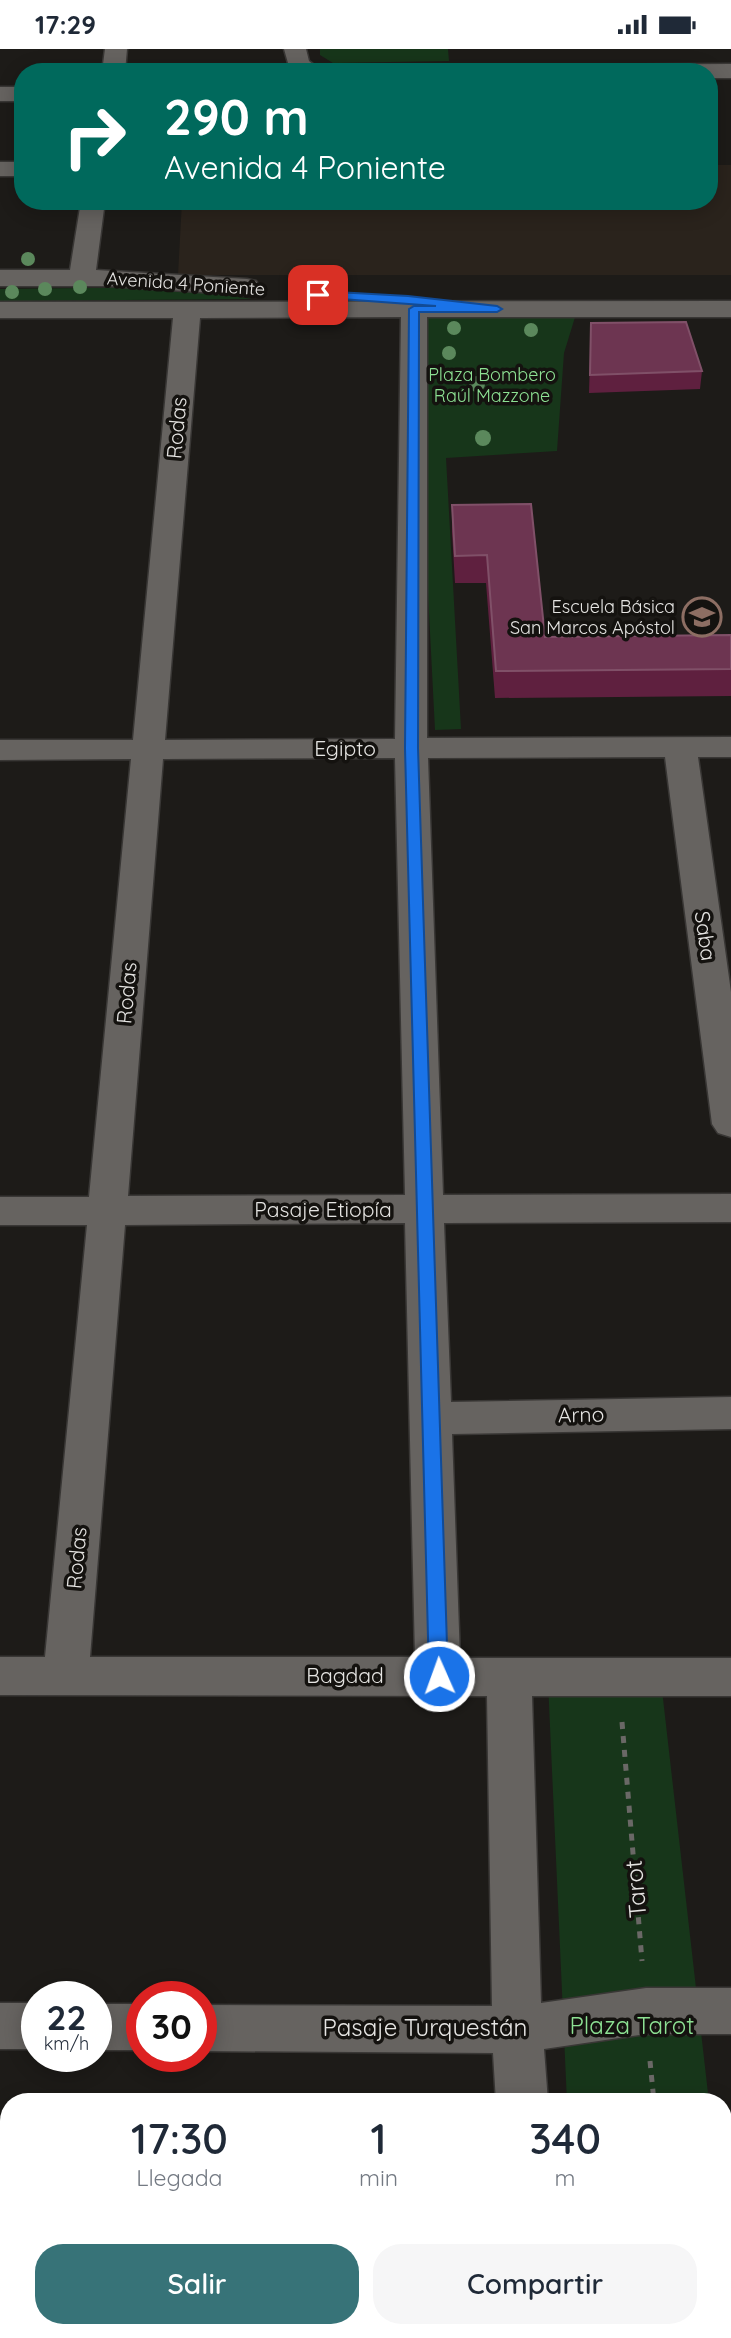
<!DOCTYPE html>
<html lang="es">
<head>
<meta charset="utf-8">
<style>
  body { margin:0; font-family:Quicksand,sans-serif; background:#f6f6f7; color:#1f2937; height:100vh; display:flex; flex-direction:column; font-size:26px; white-space:nowrap }
  * { box-sizing:border-box; margin:0 }
  p { font-size:23px; color:#747a83 }
  .icon { flex:none; width:38px; height:38px; fill:none; stroke:currentColor; stroke-width:2; stroke-linecap:round; stroke-linejoin:round }
  .map { position:relative; flex:1; overflow:hidden }
  .details { position:absolute; left:0px; top:2044px; width:732px; height:245px; display:flex; flex-direction:column; background:#fff; border-radius:28px 28px 0 0; box-shadow:0 4px 18px #0003 }
  .details>* { flex:none }
  .banner { position:absolute; left:14px; top:14px; width:704px; height:147px; border-radius:28px; box-shadow:0 4px 18px #0003; background:#00695c; color:#fff; overflow:hidden }
  .speed { position:absolute; left:21px; top:1932px; display:flex; gap:14px; font-size:35px; font-weight:700; text-align:center }
  .speed>* { display:grid; place-content:center; width:91px; height:91px; border-radius:50%; background:#fff; box-shadow:0 4px 18px #0003; line-height:1 }
  .speed small { font-size:18px; font-weight:400 }
  .speed .limit { border:10px solid #d22; background:#fff; color:#111 }
  .pin { position:absolute; display:grid; place-items:center; width:60px; height:60px; color:#fff; margin:-30px; border-radius:14px; box-shadow:0 4px 10px #0006 }
  .me { position:absolute; width:77px; margin:-38px; rotate:358deg; stroke-linejoin:round; filter:drop-shadow(0 0 5px #0008) }
  .turn { display:flex; align-items:center; gap:24px; height:147px; padding:0 35px; font-size:32px }
  .turn .icon { width:91px; height:91px; stroke-width:2.5 }
  .turn b { display:block; font-size:49px; line-height:60px }
  .eta { display:flex; justify-content:space-evenly; align-items:center; height:119px; text-align:center }
  .eta b { font-size:42px; font-weight:600; line-height:49px }
  .action { display:flex; gap:14px; margin-top:auto; padding:14px 35px }
  .action a { flex:1; height:80px; border-radius:28px; background:#377378; color:#fff; font-size:28px; font-weight:600; line-height:80px; text-align:center }
  .action a+a { background:#f6f6f7; color:#1f2937 }
  .status { display:flex; justify-content:space-between; align-items:center; height:49px; padding:0 35px; background:#fff; direction:ltr }
  .status svg { height:19px; fill:currentColor }
  .map>svg:first-child { display:block }
  .built { fill:#2a231c }
  .green { fill:#17361a }
  .lines { fill:none; stroke-linecap:round; stroke-linejoin:round }
  .minor-casing { stroke:#393735; stroke-width:3 }
  .path { stroke:#6a6866; stroke-width:5; stroke-dasharray:7 7; stroke-linecap:butt }
  .minor { fill:#666360; fill-rule:evenodd }
  .tree { fill:#5b885c }
  .wall { fill:#5f203f }
  .building { fill:#6d3551; stroke:#805068; stroke-width:2 }
  .route { fill:#1a73e8; stroke:#114b97; stroke-width:2 }
  .labels { text-anchor:middle; stroke-width:7; stroke-linejoin:round; paint-order:stroke }
  .far-street-label { font-size:18px; fill:#e5e4e2; stroke:#14120f }
  .far-park-label { font-size:18px; fill:#8de193; stroke:#14120f }
  .far-poi-label { font-size:18px; fill:#e5e4e2; stroke:#14120f; text-anchor:end }
  .street-label { font-size:21px; fill:#e5e4e2; stroke:#14120f }
  .near-street-label { font-size:24px; fill:#e5e4e2; stroke:#14120f }
  .near-park-label { font-size:24px; fill:#8de193; stroke:#14120f }
</style>
</head>
<body>
<div class="status"><b>17:29</b><svg viewBox="0 0 49 12"><path d="M0 12V9h3v3zM5 12V6h3v6zM10 12V3h3v9zM15 12V0h3v12zM26 1h20v11H26zM47 4h2v5h-2z"/></svg></div>
<div class="map">
<svg width="731" height="2289" viewBox="0 0 731 2289">
  <rect width="100%" height="100%" fill="#1d1b18"/>
  <!-- built -->
  <path class="built" d="M709 116H731V226H178L182 152H709Z"/>
  <!-- green -->
  <path class="green" d="M320 0H448L449 12 333 14 320 6Z
    M176 238 252 250 0 252V240Z
    M576 265 564 304 557 402 446 409 461 680 435 681 422 427 423 266Z
    M661 1632 709 2053H567L548 1633Z
    M723 2174 731 2246V2289H577V2280H723Z"/>
  <g class="lines">
    <!-- minor casing -->
    <g class="minor-casing">
      <path id="minor" d="M105 0H127L125 23H102Z
        M284 0H306L309 12 323 23 290 21Z
        M731 15V29H709V23H534L537 18 545 16Z
        M0 38H23V52H0Z
        M0 113H23V127H0Z
        M81 152H105L96 221 247 230 256 232 260 238 256 244 247 246 108 237H0V221H70Z
        M731 252V268H427V689L731 688V708H698L731 943V1088L718 1084 712 1075 665 708 428 709 443 1146 731 1145V1173L444 1174 451 1353 731 1348V1380L452 1385 460 1609H731V1647H532L541 1954 646 1939H731V1985H646L544 2000 548 2053H496L493 2004 201 2002V1956L492 1957 487 1647 0 1646V1608H45L87 1176H0V1148H89L131 710 0 711V691H133L173 269H0V253ZM401 268 395 690 165 691 200 269ZM395 709 405 1146 128 1147 163 710ZM405 1174 415 1608H90L125 1176Z
        M0 1954H37V2000H0Z
        M96 1955H142V2001H96Z
        M512 2280H566L567 2289H513Z"/>
    </g>
    <!-- path -->
    <path class="path" d="M622 1673 642 1912
      M650 2012 654 2053
      M674 2280 675 2289"/>
    <!-- minor -->
    <use href="#minor" class="minor"/>
  </g>
  <!-- trees -->
  <g class="tree">
    <circle cx="28" cy="210" r="7"/>
    <circle cx="80" cy="238" r="7"/>
    <circle cx="45" cy="240" r="7"/>
    <circle cx="12" cy="243" r="7"/>
    <circle cx="454" cy="279" r="7"/>
    <circle cx="531" cy="281" r="7"/>
    <circle cx="449" cy="304" r="7"/>
    <circle cx="477" cy="335" r="8"/>
    <circle cx="483" cy="389" r="8"/>
  </g>
  <!-- wall -->
  <path class="wall" d="M591 274 702 322 700 340 589 344Z
    M452 456 545 588 731 586V647L495 649 486 534H455L452 483Z"/>
  <!-- building -->
  <path class="building" d="M686 273 702 322 590 326 591 274Z
    M531 455 545 588 731 586V620L496 622 487 506 455 507 452 456Z"/>
  <!-- route -->
  <path class="route" d="M318 242 408 247 497 257 502 260 497 263H419L418 699 448 1627 445 1633 439 1635 432 1633 429 1627 405 699 409 260 414 257H436L314 248 313 246Z"/>
  <!-- icons -->
  <defs>
    <g id="school-ring" transform="scale(2.0125)"><circle r="9.5" fill="#14120f" stroke="#8d6e63" stroke-width="1.5"/><path d="M0-5L7-2L0 1L-7-2ZM-4 1L0 2.5L4 1V4Q0 6-4 4Z" fill="#8d6e63"/></g>
  </defs>
  <g fill-rule="evenodd">
    <use href="#school-ring" x="702" y="568"/>
  </g>
  <g class="labels">
    <!-- far-street labels -->
    <g class="far-street-label">
      <text transform="translate(186 235) rotate(4)" y="6">Avenida 4 Poniente</text>
    </g>
    <!-- far-park labels -->
    <g class="far-park-label">
      <text x="492" y="332">Plaza Bombero<tspan x="492" dy="21">Raúl Mazzone</tspan></text>
    </g>
    <!-- far-poi labels -->
    <g class="far-poi-label">
      <text x="675" y="564">Escuela Básica<tspan x="675" dy="21">San Marcos Apóstol</tspan></text>
    </g>
    <!-- street labels -->
    <g class="street-label">
      <text transform="translate(177 379) rotate(-85)" y="7">Rodas</text>
      <text x="345" y="707">Egipto</text>
      <text transform="translate(705 887) rotate(82)" y="7">Saba</text>
      <text transform="translate(127 944) rotate(-85)" y="7">Rodas</text>
      <text x="323" y="1168">Pasaje Etiopía</text>
      <text transform="translate(581 1366) rotate(-1)" y="7">Arno</text>
      <text transform="translate(77 1509) rotate(-85)" y="7">Rodas</text>
      <text x="345" y="1634">Bagdad</text>
    </g>
    <!-- near-street labels -->
    <g class="near-street-label">
      <text transform="translate(636 1840) rotate(-95)" y="8">Tarot</text>
      <text x="425" y="1987">Pasaje Turquestán</text>
    </g>
    <!-- near-park labels -->
    <g class="near-park-label">
      <text x="632" y="1985">Plaza Tarot</text>
    </g>
  </g>
</svg>
<div class="speed"><div>22<small>km/h</small></div><div class="limit">30</div></div>
<div class="pin" style="left:318px;top:246px;background:#d93025"><svg class="icon" aria-label="arrive" viewBox="0 0 24 24"><path d="M6 21V4h12l-3 4 3 4H6"/></svg></div>
<svg class="me" style="left:439px;top:1627px" viewBox="-20 -20 40 40"><circle r="17" fill="#1a73e8" stroke="#fff" stroke-width="3"/><path d="M0-11L8 9 0 5-8 9z" fill="#fff"/></svg>
<div class="banner">
<div class="turn"><svg class="icon" aria-label="right" viewBox="0 0 24 24"><path d="M7 20v-9h11M14 6l5 5-5 5"/></svg><div><b>290 m</b>Avenida 4 Poniente</div></div>
</div>
<section class="details">
<div class="eta">
<div><b>17:30</b><p>Llegada</p></div>
<div><b>1</b><p>min</p></div>
<div><b>340</b><p>m</p></div>
</div>
<div class="action"><a>Salir</a><a>Compartir</a></div>
</section>
</div>
</body>
</html>
